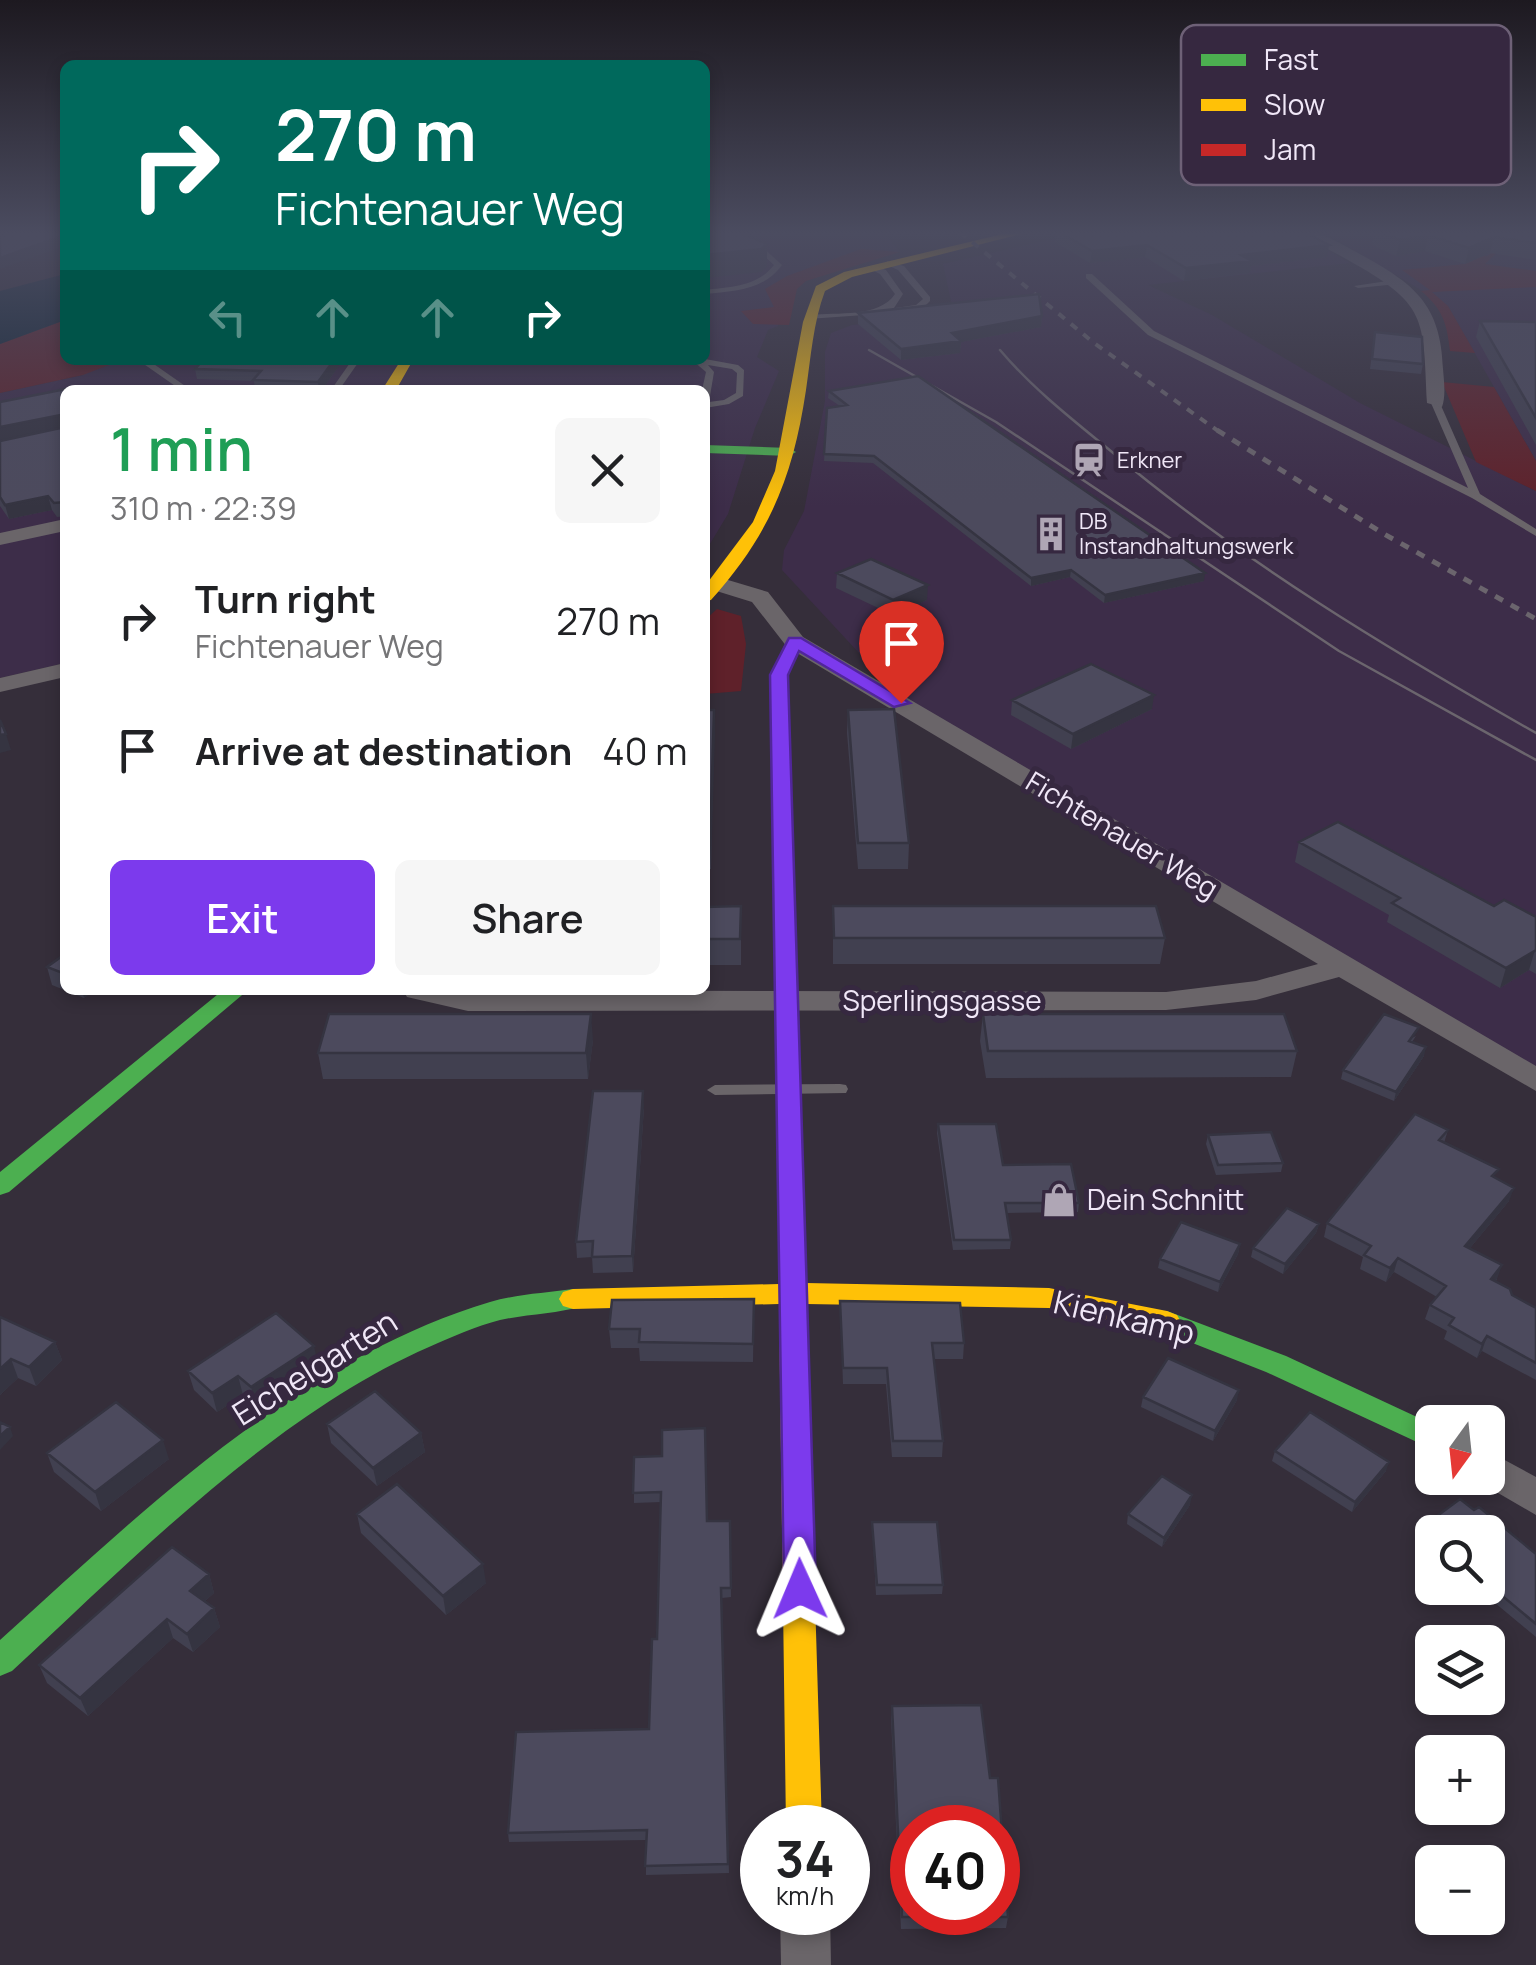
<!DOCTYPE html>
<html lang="en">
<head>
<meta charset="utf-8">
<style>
  body { margin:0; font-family:Manrope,sans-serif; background:#f6f6f6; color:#202124; height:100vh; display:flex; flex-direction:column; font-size:38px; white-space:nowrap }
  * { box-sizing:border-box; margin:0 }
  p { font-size:32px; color:#757577 }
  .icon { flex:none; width:55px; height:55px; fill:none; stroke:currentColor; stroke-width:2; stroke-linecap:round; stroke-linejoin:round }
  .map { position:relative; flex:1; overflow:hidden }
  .drawer { position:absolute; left:60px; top:385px; width:650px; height:610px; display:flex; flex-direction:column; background:#fff; border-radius:15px; box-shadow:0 5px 15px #0003 }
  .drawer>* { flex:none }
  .hud { position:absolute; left:60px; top:60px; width:650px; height:305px; border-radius:15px; box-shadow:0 5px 15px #0003; background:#00695c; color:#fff; overflow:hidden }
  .needle { width:65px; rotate:195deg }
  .buttons { position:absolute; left:1415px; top:1405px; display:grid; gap:20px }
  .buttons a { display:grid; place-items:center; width:90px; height:90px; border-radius:15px; background:#fff; box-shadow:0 5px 15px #0003; font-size:50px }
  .speed { position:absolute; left:740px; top:1805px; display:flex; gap:20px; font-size:50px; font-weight:700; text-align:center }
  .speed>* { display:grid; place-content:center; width:130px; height:130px; border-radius:50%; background:#fff; box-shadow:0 5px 15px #0003; line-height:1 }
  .speed small { font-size:25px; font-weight:400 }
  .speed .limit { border:15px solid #d22; background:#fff; color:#111 }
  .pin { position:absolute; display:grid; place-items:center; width:85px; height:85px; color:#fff; margin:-102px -42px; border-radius:50% 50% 50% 0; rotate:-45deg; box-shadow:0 0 10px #0007 }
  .pin .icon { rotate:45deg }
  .me { position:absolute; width:110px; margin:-55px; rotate:359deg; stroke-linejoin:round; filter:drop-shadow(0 0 8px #0008) }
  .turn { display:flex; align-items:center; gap:35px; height:210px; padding:0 50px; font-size:45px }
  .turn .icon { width:130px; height:130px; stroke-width:2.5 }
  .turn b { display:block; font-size:70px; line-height:85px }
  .lanes { display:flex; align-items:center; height:95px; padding:0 50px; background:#0003; justify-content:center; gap:50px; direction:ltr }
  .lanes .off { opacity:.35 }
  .round { display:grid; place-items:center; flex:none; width:105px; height:105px; border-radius:15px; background:#f6f6f6 }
  .head { display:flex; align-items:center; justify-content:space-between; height:170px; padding:0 50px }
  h1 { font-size:60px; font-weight:600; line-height:75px; color:#1e9e55 }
  .cta { display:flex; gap:20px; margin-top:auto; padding:20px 50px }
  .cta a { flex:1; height:115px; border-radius:15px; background:#7c3aed; color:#fff; font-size:40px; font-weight:600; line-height:115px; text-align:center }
  .cta a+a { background:#f6f6f6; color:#202124 }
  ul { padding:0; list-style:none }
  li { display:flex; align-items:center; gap:30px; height:130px; padding:0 50px }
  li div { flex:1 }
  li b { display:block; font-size:38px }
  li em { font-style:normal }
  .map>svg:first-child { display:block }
  .built { fill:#3d2d49 }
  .green { fill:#5f212a }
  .water { fill:#0e2435 }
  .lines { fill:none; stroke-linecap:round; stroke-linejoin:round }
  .lane { fill:#6a6569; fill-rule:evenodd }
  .street { fill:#6a6569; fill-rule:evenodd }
  .fast { fill:#4caf50; fill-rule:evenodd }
  .slow { fill:#ffc107; fill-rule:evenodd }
  .jam { fill:#c62828; fill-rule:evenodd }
  .tram { stroke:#6b656d; stroke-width:2.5 }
  .rail-far1 { stroke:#6b656d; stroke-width:4; stroke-dasharray:8 8; stroke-linecap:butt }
  .rail { stroke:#6b656d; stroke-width:5; stroke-dasharray:9 9; stroke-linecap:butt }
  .wall { fill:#414050 }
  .shaded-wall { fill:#353441 }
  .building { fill:#4c4a5d; stroke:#353441; stroke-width:2.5; fill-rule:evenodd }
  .route { fill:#7c3aed; stroke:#51269a; stroke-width:2.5 }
  .labels { text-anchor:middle; stroke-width:10; stroke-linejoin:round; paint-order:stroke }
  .far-poi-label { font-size:22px; fill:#f0e7f7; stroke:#362840; text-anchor:start }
  .street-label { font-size:28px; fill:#f0e7f7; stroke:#362840 }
  .poi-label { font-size:28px; fill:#f0e7f7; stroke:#362840; text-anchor:start }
  .near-street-label { font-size:32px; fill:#f0e7f7; stroke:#362840 }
  .key { fill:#362840; stroke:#6e6177; stroke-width:2.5 }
  .key-label { font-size:28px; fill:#f0e7f7 }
</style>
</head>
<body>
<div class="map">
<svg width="1536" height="1965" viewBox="0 0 1536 1965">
  <rect width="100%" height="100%" fill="#352e3a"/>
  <!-- built -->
  <path class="built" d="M705 232H883L900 252 829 264 781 288 778 326 768 330 757 357 779 371 755 428 728 514 705 552V390H65V663L0 678V393L83 375 99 360H705Z
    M1083 232H1297L1350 263 1148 285 1212 315 1360 403 1536 491V1077L897 694 782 570 784 550 804 511 825 401V352L831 333 852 325 954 315 943 264Z
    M1323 232H1451L1536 246V461L1448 306Z"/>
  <!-- green -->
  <path class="green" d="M1508 242 1485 264 1536 271V287L1432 292 1448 306 1475 353 1450 351C1447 324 1443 309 1421 291L1430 290 1402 270 1465 264 1473 260 1457 252 1487 256Z
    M861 249 900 252 806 281 797 289 789 325 753 324 741 311 774 307 765 289 787 276Z
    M65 320V360H122L83 375 0 393V344Z
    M1442 382 1494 387 1536 461V491L1476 462Z
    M717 609 741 616 746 644 741 691 705 694V620Z"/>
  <!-- water -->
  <path class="water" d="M65 274V320L0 344V291Z"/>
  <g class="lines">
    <!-- lane -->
    <path class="lane" d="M738 232H746L782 265C763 291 734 291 705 294V290C730 287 757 287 774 265Z
      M887 261 904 266 930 297V301L922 309 895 312V308L916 305 923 299 898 270 887 265Z
      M873 265 886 270 903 294 894 308 878 314 808 319 807 317 811 315C837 312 879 318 895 294L880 274 870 269Z
      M1086 274H1092L1154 331 1468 488 1431 403 1439 401 1480 494 1536 529V536L1472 498 1148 335 1086 278Z
      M1394 280 1398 282 1397 284 1358 288 1354 286Z
      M705 359 738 365 744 370 743 396 729 404 705 408V390H702L706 372 692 360ZM708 365 732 369 737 373 736 393 724 400 709 402 714 372Z
      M138 360H148L191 390H181Z
      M352 360H360L339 390H331Z
      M840 1084 846 1085 848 1089 846 1093 715 1095 707 1090 715 1085Z"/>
    <!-- street -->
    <path class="street" d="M1302 232C1324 232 1339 243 1358 253 1413 283 1441 303 1443 369 1444 381 1446 396 1442 407L1427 403C1423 317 1428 305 1348 260 1333 251 1314 244 1302 232Z
      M65 519V531L0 545V533Z
      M718 577 768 592 803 637 1536 1066V1091L1339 977 1256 1000 1166 1010 468 1011 407 997 403 990 1166 992 1256 981 1318 964 787 647 752 602 710 589 707 584Z
      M65 663V677L0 692V678Z
      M1488 1451 1536 1477V1515L1474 1479 1488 1478Z
      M780 1912H830L831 1965H781Z"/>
    <!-- fast -->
    <path class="fast" d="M705 445 789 448 796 452 789 456 705 453Z
      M223 990H248L9 1192 0 1195V1172Z
      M573 1289 583 1292 587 1299 583 1306C556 1314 528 1314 500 1320 477 1326 451 1337 429 1347 275 1414 134 1558 12 1671L0 1676V1640C146 1508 298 1360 490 1302 517 1294 546 1293 573 1289Z
      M1167 1311 1286 1356 1432 1424V1449L1266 1372 1157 1329 1153 1322 1157 1315Z"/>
    <!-- slow -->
    <path class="slow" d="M1011 232H1029L852 277 825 291C813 323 811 357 806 390 793 477 770 534 711 600L705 601V586L753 522 775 471 803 322 816 286 844 272Z
      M401 360H413L396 390H382Z
      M785 941 796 948 806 1283 1049 1288 1167 1311 1177 1315 1181 1322 1177 1329 1167 1333 1049 1308 806 1304 822 1828H786L779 1304 573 1309 563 1306 559 1299 563 1292 573 1289 779 1284 774 948Z"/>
    <!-- jam -->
    <path class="jam" d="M795 637 804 642 788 675 796 948 785 955 774 948 770 675 786 642Z"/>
    <!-- tram -->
    <path class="tram" d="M869 350 996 422 1339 651 1536 760
      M1000 350C1033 389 1073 420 1112 452 1243 562 1388 649 1536 733"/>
    <!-- rail-far1 -->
    <path class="rail-far1" d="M960 232 1094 343 1221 433"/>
    <!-- rail -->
    <path class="rail" d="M1217 430 1384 534 1536 619"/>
  </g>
  <!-- wall -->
  <path class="wall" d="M1056 232H1304L1327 257 1251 266 1250 273 1184 281 1145 257 1090 263 1055 242Z
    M1374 232H1536V260L1490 253 1465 264 1425 251 1396 256 1372 245Z
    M858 313 1042 316 1041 327 961 342 960 353 901 360 858 324Z
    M1480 321 1536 322V445L1476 337Z
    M1375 332 1423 364 1421 374 1370 369Z
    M203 360H343L322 390H255L254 381 197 379 195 369Z
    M71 388 65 516 57 517 52 510 9 519 0 506V402Z
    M829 391 1204 581 1104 603 1070 577 1031 586 873 463 824 461 827 408 840 406 828 398Z
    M837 573 927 600 893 615 836 588Z
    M1012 700 1152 709 1071 749 1011 715Z
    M705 710H714L711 869H705Z
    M848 710 909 843 908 869H858L847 733Z
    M1299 842 1494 906 1536 917V974L1529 970 1500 988 1387 922 1389 915 1295 862Z
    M741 906V965H705V907Z
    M833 906 1165 938 1160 964H833Z
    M65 954V990H94L84 998 52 985 47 967Z
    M983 1014 1297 1051 1291 1077 986 1078 980 1041Z
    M1416 1036 1412 1042 1424 1056 1394 1101 1341 1079 1343 1070Z
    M593 1040 588 1079H323L318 1053Z
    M644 1107 633 1272 593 1273 592 1257 577 1258 576 1242Z
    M938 1124 1003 1165 1079 1203 1078 1212 1006 1213 1011 1240 1010 1249 953 1250 937 1133Z
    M1448 1130 1444 1143 1496 1178 1509 1201 1470 1248 1497 1279 1496 1281 1512 1295 1536 1308V1380L1482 1351 1477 1358 1444 1339 1447 1331 1425 1319 1430 1305 1437 1297 1394 1272 1386 1282 1360 1269 1363 1257 1324 1237 1327 1223Z
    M1208 1135 1283 1163 1281 1172 1216 1175 1206 1144Z
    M1319 1224 1316 1233 1283 1274 1251 1257 1253 1248Z
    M1240 1244 1238 1254 1218 1292 1158 1268 1160 1259Z
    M754 1299 753 1362 640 1361 639 1348H611L609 1329Z
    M840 1301 964 1343 963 1359H934L943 1441 942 1457H892L886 1384H843Z
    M0 1317 55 1342 62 1360 36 1386 18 1378 0 1395Z
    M318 1364 256 1406 243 1395 217 1412 194 1390 188 1371Z
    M1143 1397 1237 1400 1213 1441 1141 1407Z
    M327 1424 421 1433 425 1452 377 1486 331 1443Z
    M1275 1451 1386 1471 1352 1512 1272 1461Z
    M47 1453 169 1459 101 1511 54 1472Z
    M634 1457 707 1521H730L731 1597 722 1598 729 1873 646 1875V1840L509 1842 508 1833 649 1729 657 1639 661 1502 634 1503Z
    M1190 1505 1162 1547 1127 1524 1128 1514Z
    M1474 1510 1536 1554V1637L1477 1588H1488V1532H1432V1550L1418 1538 1421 1528Z
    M357 1514 486 1583 446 1615 361 1533Z
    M872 1522 943 1585 942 1594 876 1595Z
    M209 1574 214 1593 205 1601 214 1608 220 1627 193 1652 173 1638 88 1716 47 1683 39 1665Z
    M892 1706 1008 1917 1006 1928 901 1929 891 1718Z"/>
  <!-- shaded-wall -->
  <path class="shaded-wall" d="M751 234V250L767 244V266L762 272 705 278V255L746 235Z
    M65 235V246L0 269V258Z
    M1428 235 1425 251 1396 256 1400 240Z
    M1494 237 1490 253 1465 264 1469 248Z
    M1147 245 1145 257 1090 263 1092 251Z
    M1329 245 1327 257 1251 266 1250 273 1184 281 1186 268 1241 255Z
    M1042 316 1041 327 961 342 960 353 901 360V349L952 333Z
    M334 360H343L322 390H319L318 382Z
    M61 415 64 428 0 441V427Z
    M48 496 52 510 9 519 5 505Z
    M1071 570 1070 577 1031 586V578Z
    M1205 573 1204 581 1104 603 1105 595Z
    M928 585 927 600 893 615V600Z
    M1154 695 1152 709 1071 749 1073 734Z
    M714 710 715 734 711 869 710 844Z
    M6 734 11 750 0 753V735Z
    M1535 950 1529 970 1500 988 1506 968Z
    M82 990H94L84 998Z
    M591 1014 593 1040 588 1079 586 1053Z
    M1426 1047 1424 1056 1394 1101 1396 1092Z
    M643 1091 644 1107 633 1272 632 1256Z
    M1514 1188 1509 1201 1460 1260 1465 1246Z
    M1319 1224 1316 1233 1283 1274 1285 1264Z
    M1240 1244 1238 1254 1218 1292 1220 1282Z
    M1398 1258 1394 1272 1386 1282 1390 1268Z
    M1502 1265 1497 1279 1486 1293 1491 1279Z
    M1487 1336 1482 1351 1477 1358 1482 1344Z
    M55 1342 62 1360 36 1386 29 1367Z
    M314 1346 318 1364 256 1406 251 1387Z
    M11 1359 18 1378 0 1395V1369Z
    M238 1376 243 1395 217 1412 212 1393Z
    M1239 1390 1237 1400 1213 1441 1215 1431Z
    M10 1427 13 1436 0 1450V1436Z
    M421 1433 425 1452 377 1486 373 1468Z
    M163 1440 169 1459 101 1511 95 1492Z
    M1389 1462 1386 1471 1352 1512 1355 1502Z
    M1192 1495 1190 1505 1162 1547 1164 1538Z
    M483 1564 486 1583 446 1615 443 1596Z
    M209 1574 214 1593 196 1609 190 1591Z
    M214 1608 220 1627 193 1652 187 1634Z
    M167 1619 173 1638 88 1716 80 1698Z"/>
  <!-- building -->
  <path class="building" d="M14 232H65V235L0 258V236Z
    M705 232H748L751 234 746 235 767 244 762 249 705 255Z
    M1059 232H1304L1329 245 1241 255 1252 261 1186 268 1147 245 1092 251Z
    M1381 232H1536V243L1494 237 1469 248 1428 235 1400 240Z
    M1039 294 1042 316 952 333 961 341 901 349 858 313Z
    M1480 321 1536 322V418Z
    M1375 332 1422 337 1423 364 1372 359Z
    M203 360H334L318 382 253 380 261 371 195 369Z
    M918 376 1205 573 1105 595 1071 570 1031 578 874 456 824 454 827 408 847 405 829 391Z
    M71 388 72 390H65V518L64 502 54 503 48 496 5 505 0 497V441L65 427 61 415 0 427V402Z
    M871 559 928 585 893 600 837 573Z
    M1091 664 1154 695 1073 734 1012 700Z
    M894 709 909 843H858L848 710Z
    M705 710H714L710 844H705Z
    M0 720 6 734 0 735Z
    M1338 822 1494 906 1504 900 1536 917V950L1506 968 1392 903 1400 898 1299 842Z
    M741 906 740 939H705V907Z
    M833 906H1156L1165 938H834Z
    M65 954V974L47 967Z
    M329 1014H591L586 1053H318Z
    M983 1014H1284L1297 1051H988Z
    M1384 1014 1419 1027 1409 1041 1426 1047 1396 1092 1343 1070Z
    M593 1091H643L632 1256 592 1257 593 1241 576 1242Z
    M1415 1114 1448 1130 1439 1140 1499 1169 1492 1176 1514 1188 1465 1246 1502 1265 1491 1279 1510 1289 1512 1295 1536 1308V1363L1487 1336 1482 1344 1449 1325 1454 1318 1430 1305 1446 1286 1398 1258 1390 1268 1364 1255 1371 1246 1327 1223Z
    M938 1124H996L1003 1165 1071 1164 1079 1203H1005L1011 1240H954Z
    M1271 1132 1283 1163 1218 1165 1208 1135Z
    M1287 1208 1319 1224 1285 1264 1253 1248Z
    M1181 1222 1240 1244 1220 1282 1160 1259Z
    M754 1299 753 1344 639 1342 640 1329H609L612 1300Z
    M840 1301 960 1303 964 1343H932L943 1441H893L887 1368H843Z
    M276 1313 314 1346 251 1387 238 1376 212 1393 188 1371Z
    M0 1317 55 1342 29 1367 11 1359 0 1369Z
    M1168 1358 1239 1390 1215 1431 1143 1397Z
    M375 1391 421 1433 373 1468 327 1424Z
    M116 1402 163 1440 95 1492 47 1453Z
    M1310 1412 1389 1462 1355 1502 1275 1451Z
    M0 1422 10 1427 0 1436Z
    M705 1428 707 1521H730L731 1588H721L728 1864 645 1866 647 1830 508 1833 516 1732 649 1729 652 1639H657L661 1492 633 1493 634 1457 662 1456V1430Z
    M1162 1476 1192 1495 1164 1538 1128 1514Z
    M397 1484 483 1564 443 1596 357 1514Z
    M1460 1499 1474 1510 1479 1507 1536 1554V1624L1488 1584V1532H1432V1538L1421 1528Z
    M872 1522H937L943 1585H877Z
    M172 1547 209 1574 190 1591 214 1608 187 1634 167 1619 80 1698 39 1665Z
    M981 1705 990 1778H998L1008 1917H902L892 1706ZM912 1828H998V1912H912Z"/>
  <!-- sky -->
  <linearGradient id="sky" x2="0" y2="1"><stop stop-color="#1d1920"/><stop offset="0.46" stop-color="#4b4c60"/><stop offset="1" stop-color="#4b4c60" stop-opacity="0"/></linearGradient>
  <rect width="1536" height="507" fill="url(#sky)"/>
  <!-- route -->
  <path class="route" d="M789 638H801L910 703 894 707 799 651 788 675 816 1589 811 1599 800 1603 788 1599 784 1589 770 675Z"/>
  <!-- icons -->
  <defs>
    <g id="station-bare" transform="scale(2.7)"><path d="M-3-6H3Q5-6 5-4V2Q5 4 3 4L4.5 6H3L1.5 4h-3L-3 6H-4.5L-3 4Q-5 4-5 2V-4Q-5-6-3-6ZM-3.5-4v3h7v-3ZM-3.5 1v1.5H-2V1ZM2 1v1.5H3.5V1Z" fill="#afa6b5" stroke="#362840" stroke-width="2.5" paint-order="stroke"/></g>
    <g id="building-bare" transform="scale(2.7)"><path d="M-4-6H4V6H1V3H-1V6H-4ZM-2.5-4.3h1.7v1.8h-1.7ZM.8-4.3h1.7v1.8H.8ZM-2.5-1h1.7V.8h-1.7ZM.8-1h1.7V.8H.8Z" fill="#afa6b5" stroke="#362840" stroke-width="2.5" paint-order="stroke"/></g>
    <g id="shop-bare" transform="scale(2.7)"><path d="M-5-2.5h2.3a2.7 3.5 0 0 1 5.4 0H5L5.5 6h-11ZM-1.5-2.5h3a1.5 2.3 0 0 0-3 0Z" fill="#afa6b5" stroke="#362840" stroke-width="2.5" paint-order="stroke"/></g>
  </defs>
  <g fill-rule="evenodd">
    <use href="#station-bare" x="1089" y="460"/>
    <use href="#building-bare" x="1051" y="534"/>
    <use href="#shop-bare" x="1059" y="1200"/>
  </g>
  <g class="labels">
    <!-- far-poi labels -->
    <g class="far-poi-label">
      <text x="1117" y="468">Erkner</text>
      <text x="1079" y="529">DB<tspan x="1079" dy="25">Instandhaltungswerk</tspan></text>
    </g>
    <!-- street labels -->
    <g class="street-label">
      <text transform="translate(1122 835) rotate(31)" y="10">Fichtenauer Weg</text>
      <text x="942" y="1011">Sperlingsgasse</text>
    </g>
    <!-- poi labels -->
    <g class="poi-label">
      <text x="1087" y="1210">Dein Schnitt</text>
    </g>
    <!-- near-street labels -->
    <g class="near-street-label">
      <text transform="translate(1124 1318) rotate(13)" y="11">Kienkamp</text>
      <text transform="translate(315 1368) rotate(-32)" y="11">Eichelgarten</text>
    </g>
  </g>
  <!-- legend -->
  <rect x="1181" y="25" width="330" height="160" rx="15" class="key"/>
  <rect x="1201" y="54" width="45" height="12" fill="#4caf50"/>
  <rect x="1201" y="99" width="45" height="12" fill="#ffc107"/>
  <rect x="1201" y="144" width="45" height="12" fill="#c62828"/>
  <g class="key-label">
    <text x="1264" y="70">Fast</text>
    <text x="1264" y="115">Slow</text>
    <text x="1264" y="160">Jam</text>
  </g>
</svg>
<div class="buttons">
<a><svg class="needle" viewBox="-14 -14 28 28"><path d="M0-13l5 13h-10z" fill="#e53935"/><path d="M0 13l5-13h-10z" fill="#757577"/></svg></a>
<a><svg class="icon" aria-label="search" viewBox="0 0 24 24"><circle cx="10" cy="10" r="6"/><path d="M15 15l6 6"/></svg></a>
<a><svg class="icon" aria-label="layers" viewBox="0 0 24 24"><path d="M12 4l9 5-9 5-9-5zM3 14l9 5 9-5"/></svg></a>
<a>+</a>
<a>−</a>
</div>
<div class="speed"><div>34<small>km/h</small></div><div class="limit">40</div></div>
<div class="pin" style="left:901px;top:703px;background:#d93025"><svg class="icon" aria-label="arrive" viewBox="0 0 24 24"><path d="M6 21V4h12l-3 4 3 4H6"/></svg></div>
<svg class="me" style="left:800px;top:1589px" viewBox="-20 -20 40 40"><path d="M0-17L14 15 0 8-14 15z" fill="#7c3aed" stroke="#fff" stroke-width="4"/></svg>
<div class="hud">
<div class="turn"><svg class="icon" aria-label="right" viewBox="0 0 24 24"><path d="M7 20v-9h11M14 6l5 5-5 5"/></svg><div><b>270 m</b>Fichtenauer Weg</div></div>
<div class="lanes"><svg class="icon off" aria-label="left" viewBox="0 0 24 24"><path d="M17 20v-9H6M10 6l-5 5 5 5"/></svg><svg class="icon off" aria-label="ahead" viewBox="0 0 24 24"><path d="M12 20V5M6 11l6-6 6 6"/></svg><svg class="icon off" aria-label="ahead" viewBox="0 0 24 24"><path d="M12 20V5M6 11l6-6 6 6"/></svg><svg class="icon" aria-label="right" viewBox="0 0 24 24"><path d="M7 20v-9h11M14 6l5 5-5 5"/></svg></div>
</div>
<section class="drawer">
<div class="head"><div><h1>1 min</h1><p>310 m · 22:39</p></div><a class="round"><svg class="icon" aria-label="close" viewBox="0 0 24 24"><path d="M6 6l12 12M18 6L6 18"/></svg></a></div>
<ul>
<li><svg class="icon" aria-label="right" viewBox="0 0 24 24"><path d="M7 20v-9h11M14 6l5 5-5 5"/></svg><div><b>Turn right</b><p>Fichtenauer Weg</p></div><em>270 m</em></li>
<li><svg class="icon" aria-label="arrive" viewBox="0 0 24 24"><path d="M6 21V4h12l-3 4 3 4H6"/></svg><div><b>Arrive at destination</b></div><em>40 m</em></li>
</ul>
<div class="cta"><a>Exit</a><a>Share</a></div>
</section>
</div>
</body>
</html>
